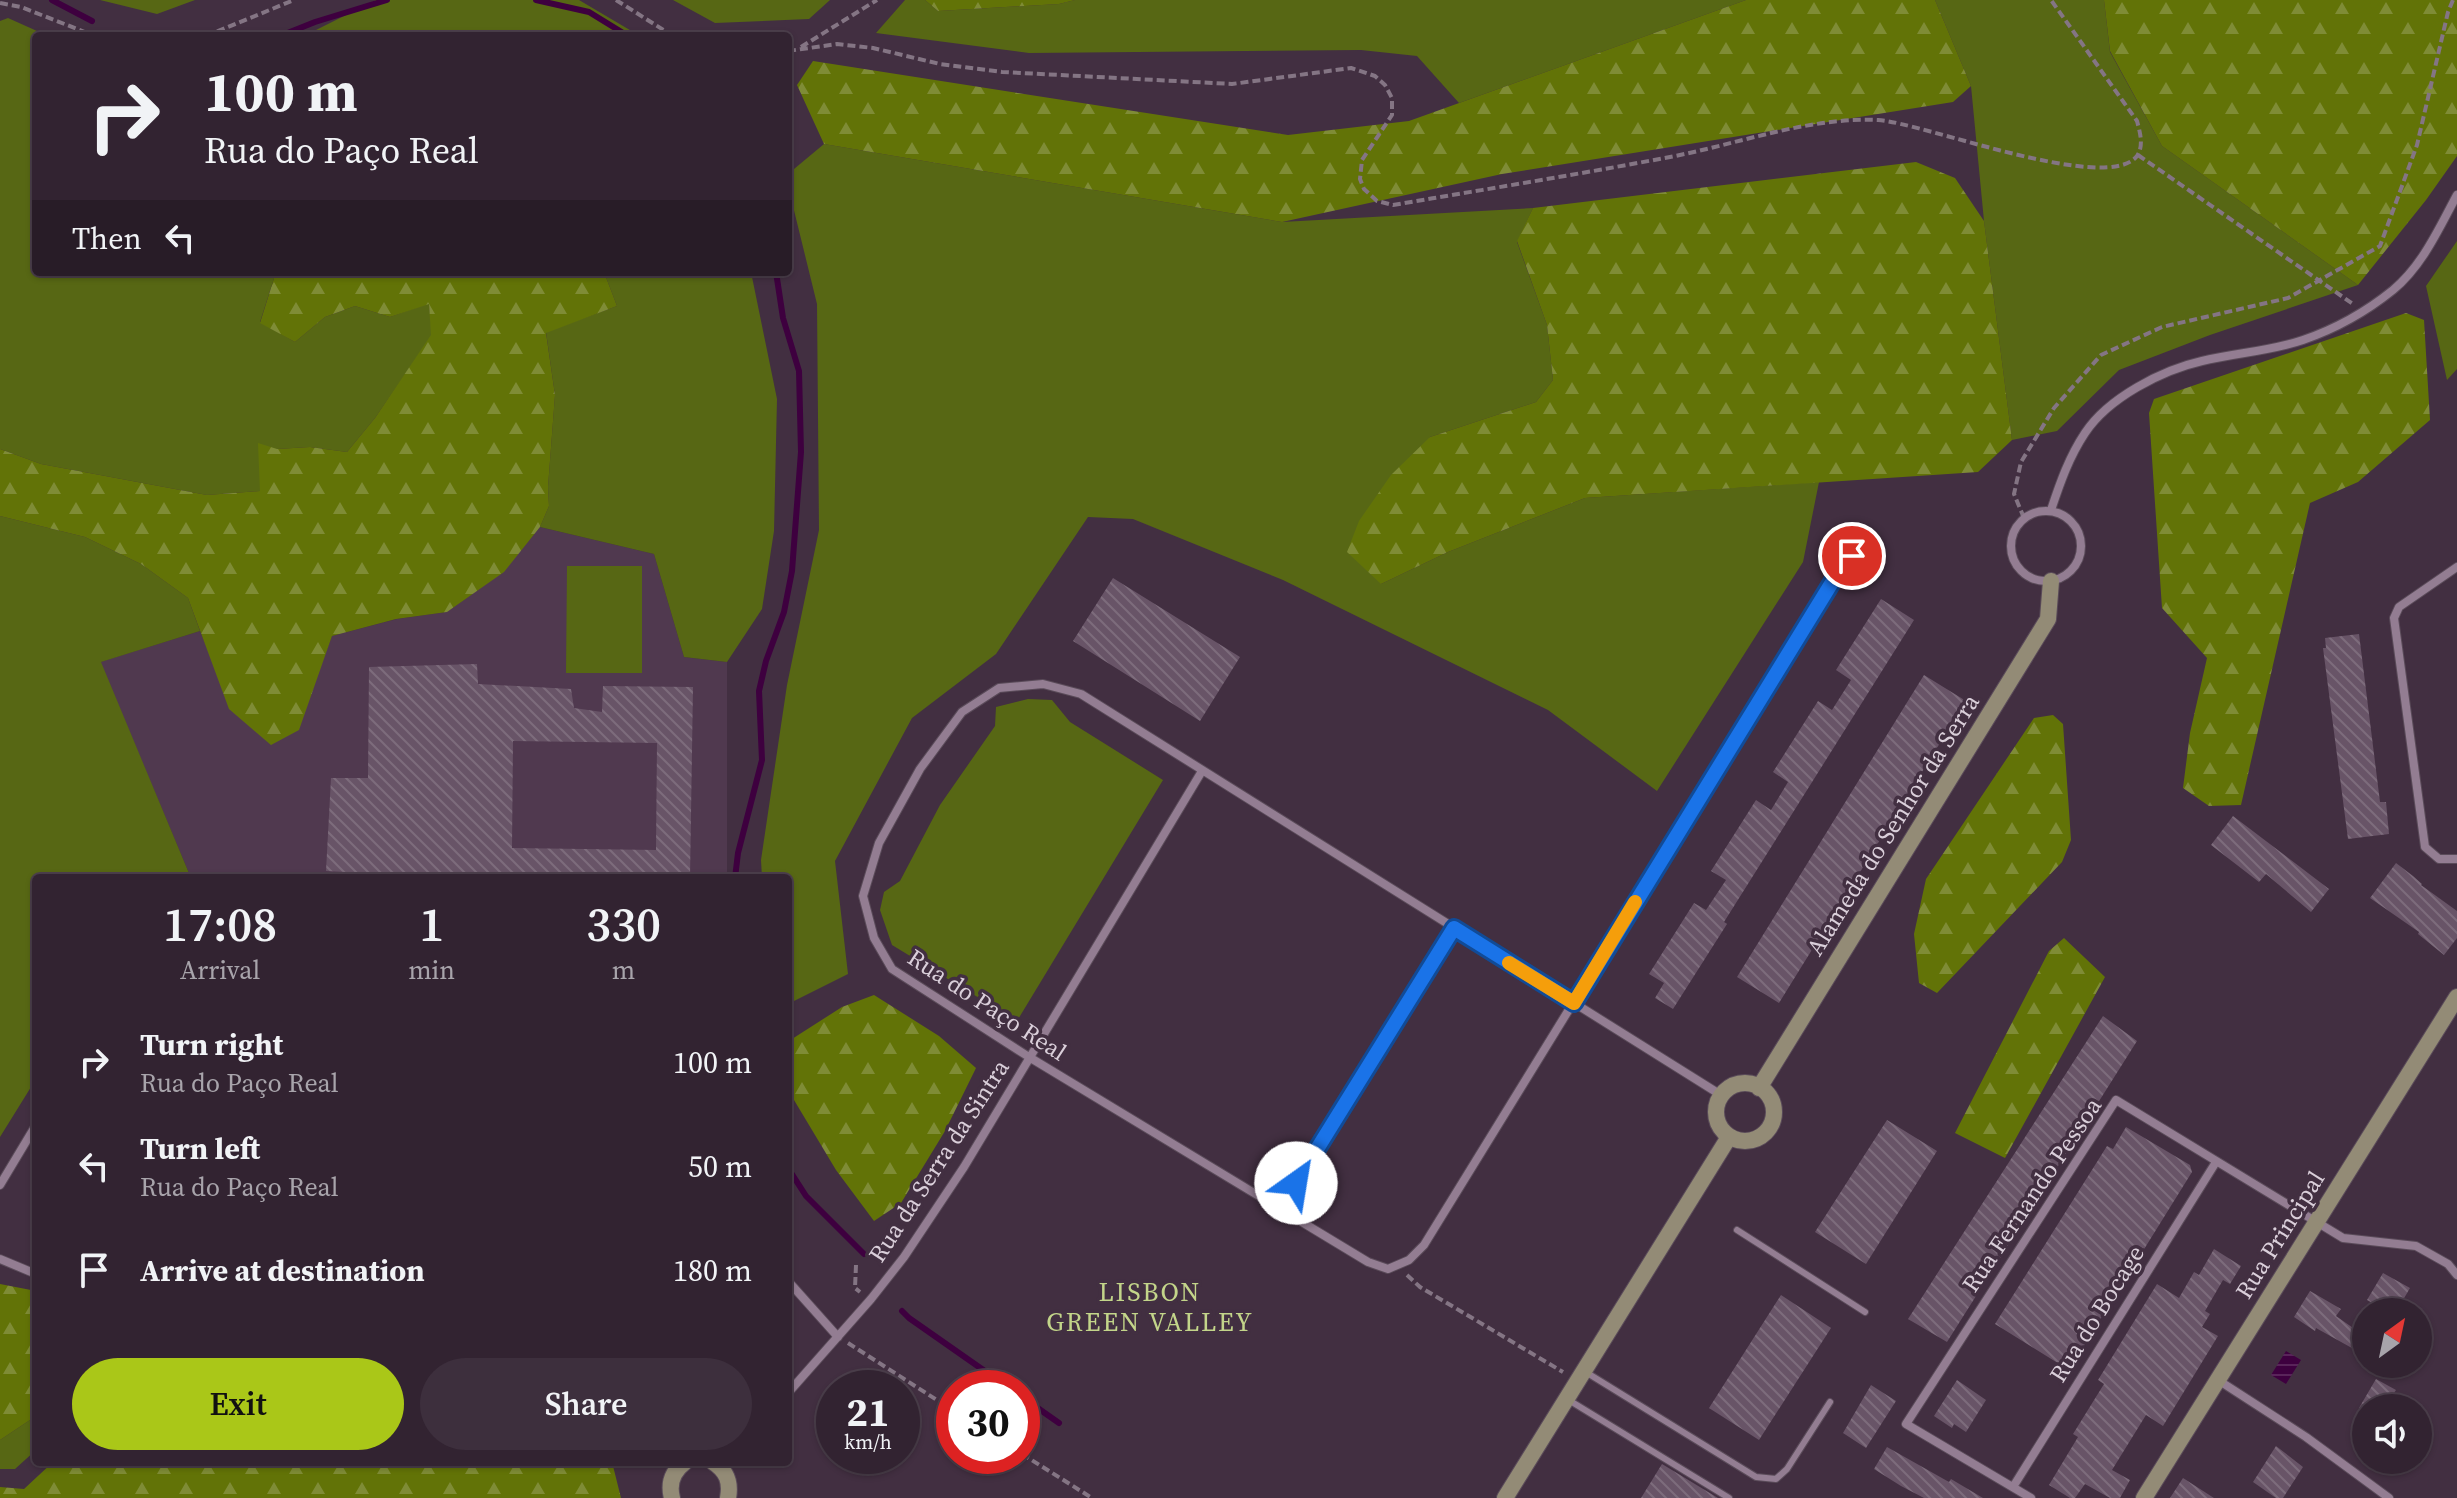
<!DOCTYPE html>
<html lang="en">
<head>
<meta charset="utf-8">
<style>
  body { margin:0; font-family:"Source Serif 4",serif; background:#3d2f3d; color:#f1f3f6; height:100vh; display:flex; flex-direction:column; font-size:30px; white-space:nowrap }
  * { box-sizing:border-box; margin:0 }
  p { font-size:26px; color:#a8a4ab }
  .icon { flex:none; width:44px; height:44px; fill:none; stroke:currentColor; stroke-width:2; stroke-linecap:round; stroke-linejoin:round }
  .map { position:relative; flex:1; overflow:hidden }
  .panel { position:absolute; left:32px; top:874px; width:760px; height:592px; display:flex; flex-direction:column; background:#322331; border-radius:8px; box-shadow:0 2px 6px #0004,0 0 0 2px #4d404d }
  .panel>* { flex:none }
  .banner { position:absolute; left:32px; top:32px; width:760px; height:244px; border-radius:8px; box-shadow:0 2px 6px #0004,0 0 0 2px #4d404d; background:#322331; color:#f1f3f6; overflow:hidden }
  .needle { width:52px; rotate:33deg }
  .buttons { position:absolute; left:2352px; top:1298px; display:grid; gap:16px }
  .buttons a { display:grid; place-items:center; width:80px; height:80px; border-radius:50%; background:#322331; box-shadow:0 2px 6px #0004,0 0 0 2px #4d404d; font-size:40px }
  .speed { position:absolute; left:816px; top:1370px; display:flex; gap:16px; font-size:40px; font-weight:700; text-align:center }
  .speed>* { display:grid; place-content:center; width:104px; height:104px; border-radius:50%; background:#322331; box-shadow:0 2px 6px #0004,0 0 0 2px #4d404d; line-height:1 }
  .speed small { font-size:20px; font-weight:400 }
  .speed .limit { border:12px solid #d22; background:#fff; color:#111 }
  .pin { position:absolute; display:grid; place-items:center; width:68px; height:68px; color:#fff; margin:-34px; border:4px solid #fff; border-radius:50%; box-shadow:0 2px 8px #0007 }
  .me { position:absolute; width:88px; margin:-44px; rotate:32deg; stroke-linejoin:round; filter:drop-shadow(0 0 6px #0008) }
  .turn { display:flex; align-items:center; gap:28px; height:168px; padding:0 40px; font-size:36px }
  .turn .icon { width:104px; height:104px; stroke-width:2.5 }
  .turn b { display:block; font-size:56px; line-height:68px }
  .then { display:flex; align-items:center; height:76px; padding:0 40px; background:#0003; gap:16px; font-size:30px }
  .eta { display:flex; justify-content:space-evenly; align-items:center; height:136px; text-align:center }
  .eta b { font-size:48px; font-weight:600; line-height:56px }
  .cta { display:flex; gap:16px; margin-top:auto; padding:16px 40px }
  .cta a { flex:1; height:92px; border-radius:48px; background:#aac718; color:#111; font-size:32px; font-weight:600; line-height:92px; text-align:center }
  .cta a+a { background:#3d2f3d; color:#f1f3f6 }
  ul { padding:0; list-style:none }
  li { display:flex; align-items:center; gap:24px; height:104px; padding:0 40px }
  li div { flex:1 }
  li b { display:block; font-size:30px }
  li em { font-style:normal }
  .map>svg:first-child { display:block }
  .built { fill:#50394f }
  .green { fill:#576714 }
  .forest { fill:url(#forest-firs) }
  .water { fill:url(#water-rules) }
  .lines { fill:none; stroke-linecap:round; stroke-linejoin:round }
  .stream { stroke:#3e003f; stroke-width:6 }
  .building { fill:url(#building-back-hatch); fill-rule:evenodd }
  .lane-casing { stroke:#5a4b59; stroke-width:8 }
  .street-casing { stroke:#5a4b59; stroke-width:10 }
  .secondary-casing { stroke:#5a4b59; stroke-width:18 }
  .path { stroke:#847584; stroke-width:4; stroke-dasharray:8 4; stroke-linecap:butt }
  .lane { stroke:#937d92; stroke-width:6 }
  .street { stroke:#937d92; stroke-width:8 }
  .secondary { stroke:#938b76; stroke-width:16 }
  .route-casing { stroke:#114b97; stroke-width:20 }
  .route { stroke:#1a73e8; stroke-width:14 }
  .slow { stroke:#f59e0b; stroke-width:14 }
  .labels { text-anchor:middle; stroke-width:7; stroke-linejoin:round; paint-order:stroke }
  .street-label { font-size:24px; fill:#dacfda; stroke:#422f41 }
  .neighbourhood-label { font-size:26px; letter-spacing:2px; fill:#c3d58a; stroke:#422f41 }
</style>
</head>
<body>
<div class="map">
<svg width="2457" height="1498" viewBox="0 0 2457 1498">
  <defs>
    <pattern id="forest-firs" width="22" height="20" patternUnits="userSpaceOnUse" patternTransform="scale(2)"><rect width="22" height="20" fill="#627307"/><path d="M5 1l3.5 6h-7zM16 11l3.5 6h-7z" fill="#7f8c36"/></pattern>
    <pattern id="water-rules" width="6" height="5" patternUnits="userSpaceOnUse" patternTransform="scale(2)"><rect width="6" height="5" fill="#3e003f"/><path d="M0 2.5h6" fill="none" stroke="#59245a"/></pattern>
    <pattern id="building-back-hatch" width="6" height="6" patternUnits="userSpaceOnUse" patternTransform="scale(2)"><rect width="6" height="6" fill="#685467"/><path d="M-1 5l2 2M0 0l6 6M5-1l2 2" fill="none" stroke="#7d6c7c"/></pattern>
  </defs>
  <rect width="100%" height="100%" fill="#422f41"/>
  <!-- built -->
  <path class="built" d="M540 527 654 554 684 657 727 662V878H191L100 662 200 631 212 660 316 678 332 636 397 619 447 612 503 572Z"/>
  <!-- green -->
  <path class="green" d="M100 0H195L157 14Z
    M376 0H579L640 36H304Z
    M673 0H830L809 19 715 23Z
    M905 0H925L938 11 1059 4 1075 0H1746L1459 103 1417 56 1361 50 1029 53 876 33Z
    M1935 0H2104L2110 52 2162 146 2358 285 2210 335 2119 370 2057 431 2012 440 1984 221 1971 86Z
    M8 18 37 31 39 36H36V272H276L260 322 295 342 325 317 355 306 390 317 429 303 432 335 375 418 347 452 310 447 277 449 260 491 207 495 41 464 0 449V21Z
    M824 144 1282 222 1533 208 1517 242 1547 325 1553 380 1536 402 1430 437 1381 584 1448 552 1585 498 1819 482 1803 562 1657 791 1548 710 1283 580 1133 519 1088 517 996 654 912 718 835 861 848 974 788 1004V878H762L761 860 787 685 819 530 817 304 788 186V174Z
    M2457 241V369L2447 380 2426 286Z
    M604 272H751L777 399 774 531 762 609 727 662 684 657 654 554 540 527 549 506 548 487 555 395 546 332 617 306Z
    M0 516 85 537 141 564 188 598 200 631 101 662 191 878H36V1079L0 1137Z
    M567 566H642V673H566Z
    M1028 699 1052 700 1070 722 1163 780 1017 1021 892 945 880 910 884 892 900 881 940 805 995 726 996 707Z
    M36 1416V1450L15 1469H0V1440Z"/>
  <!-- forest -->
  <path class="forest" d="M925 0H1075L1059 4 938 11Z
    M1746 0H1935L1971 86 1953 102 1502 174 1282 222 824 144 797 85 813 61 1288 135 1409 121Z
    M2104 0H2457V156L2426 200 2358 285 2162 146 2110 51Z
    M1916 162 1955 178 1984 221 2012 440 1978 472 1585 498 1448 552 1381 584 1347 552 1359 521 1391 475 1430 437 1536 402 1553 380 1547 325 1517 241 1533 208Z
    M276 272H604L617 306 546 333 555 395 548 487 549 506 540 527 504 572 447 612 396 619 332 636 299 730 271 745 229 709 188 598 141 564 85 537 0 516V449L41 464 207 495 260 491 258 443 277 449 310 447 347 452 375 418 431 335 429 304 390 317 355 306 325 317 295 342 260 323Z
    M2406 313 2424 320 2430 420 2358 482 2310 503 2241 805 2209 806 2183 788 2190 733 2207 658 2162 608 2149 413 2154 399Z
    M2053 715 2063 724 2071 840 2062 862 1937 993 1919 983 1914 934 1926 879 2034 718Z
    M2064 938 2105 977 2005 1158 1955 1133 2049 951Z
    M874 995 939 1036 976 1068 945 1131 901 1203 874 1221 836 1170 791 1095 794 1060 792 1039 842 1007Z
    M0 1284 36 1291V1416L0 1440Z
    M53 1462H612L621 1498H0V1487L24 1489Z"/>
  <!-- water -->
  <path class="water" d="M2286 1351 2301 1360 2286 1384 2271 1375Z"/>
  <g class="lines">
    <!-- stream -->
    <path class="stream" d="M52 0 92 21
      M536 0 589 12 628 36
      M280 36 315 22 387 0
      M735 878 738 853 762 760 759 691 766 661 784 612 792 571 801 452 799 371 783 318 776 272
      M788 1168 806 1196 864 1254
      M902 1311 909 1318 1009 1388
      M1022 1397 1059 1423"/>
  </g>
  <!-- building -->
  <path class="building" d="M1113 578 1240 657 1200 721 1073 641Z
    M1881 599 1914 620 1724 922 1727 924 1673 1009 1655 998 1664 983 1649 974 1694 903 1706 910 1726 880 1711 871 1756 800 1771 810 1788 782 1773 772 1818 701 1832 710 1851 680 1836 670Z
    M2359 634 2380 802H2386L2389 834 2348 839 2323 648H2326L2325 638Z
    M477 664 478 684 571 689 574 708 602 712 603 686 693 687 690 878H454L326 871 331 778H368L369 667ZM513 741 657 743 656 850 512 848Z
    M1924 675 1966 701 1779 1003 1737 977Z
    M2233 816 2329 889 2311 912 2266 874 2259 882 2211 845Z
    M2396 863 2413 876 2422 884 2421 885 2457 911V938L2444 955 2418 934 2419 932 2370 898Z
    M2103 1016 2137 1041 1947 1342 1908 1319Z
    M1887 1120 1937 1151 1866 1264 1815 1232Z
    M2126 1127 2190 1165 2192 1172 2069 1370 1995 1324 2107 1146 2113 1149Z
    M2214 1249 2241 1266 2230 1284 2223 1280 2205 1311 2210 1314 2202 1327 2218 1336 2163 1426 2146 1415 2112 1470 2130 1480 2120 1498H2110L2085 1484 2075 1498H2070L2049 1485 2078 1437 2073 1434 2104 1384 2098 1380 2157 1284 2179 1298 2194 1272 2199 1275Z
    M2383 1273 2410 1288 2396 1312 2385 1307 2383 1309 2367 1300Z
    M2310 1291 2341 1309 2336 1316 2366 1337V1342L2359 1352 2316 1328 2315 1331 2294 1317Z
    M1781 1295 1831 1328 1759 1440 1709 1408Z
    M2376 1379 2396 1390 2392 1396 2418 1408H2359Z
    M1957 1380 1986 1400 1966 1432 1954 1424 1952 1428 1934 1416Z
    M1871 1385 1896 1401 1866 1448 1843 1433Z
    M2276 1446 2303 1467 2283 1498H2276L2253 1482Z
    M1887 1447 1949 1482 1951 1479 1983 1498H1924L1901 1486 1874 1469Z
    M1662 1464 1718 1498H1641Z
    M2183 1478 2214 1498H2170Z"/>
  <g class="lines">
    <!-- lane casing -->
    <g class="lane-casing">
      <path id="lane" d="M1737 1230 1865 1312
        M1584 1371 1756 1477 1776 1479 1787 1469 1830 1402
        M1567 1399 1729 1498"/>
    </g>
    <!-- street casing -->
    <g class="street-casing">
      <path id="street" d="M2051 510C2060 483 2069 457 2085 433 2108 398 2162 370 2202 361 2235 353 2271 351 2303 340 2335 329 2367 311 2393 290 2423 265 2439 228 2457 195
        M2011 546a35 35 0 1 1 70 0a35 35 0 1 1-70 0Z
        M2457 567 2399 607 2394 618 2425 847 2439 859H2457
        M1721 1095 1081 694 1043 684 999 688 962 712 920 769 879 843 863 896 874 938 892 969 1029 1057 1368 1262 1388 1269 1409 1260 1424 1245 1839 571 1868 542
        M0 1185 36 1125
        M1280 1209 1454 928
        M0 1259 36 1274
        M788 1281 838 1337
        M2218 1380 2306 1437 2389 1498
        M788 1393 871 1299 904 1257 964 1167 1202 771
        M2013 1487 2216 1162
        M2031 1498 1906 1424 2116 1100 2343 1238 2416 1246 2448 1264 2457 1275"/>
    </g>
    <!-- secondary casing -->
    <g class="secondary-casing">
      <path id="secondary" d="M1716 1112a29 29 0 1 1 58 0a29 29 0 1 1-58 0Z
        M1759 1088 2048 619 2051 581
        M713 1462C727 1471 731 1482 728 1498
        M672 1498C668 1483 673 1471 685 1462
        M1505 1498 1729 1137
        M2144 1498 2457 997"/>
    </g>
    <!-- path -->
    <path class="path" d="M616 0 673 36
      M0 3 21 7 95 36
      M206 36 294 0
      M801 47 877 0
      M788 51 837 44 873 48 940 64 1002 72 1232 84 1351 68 1375 76 1385 85 1392 98V115L1362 160 1360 179 1364 189 1377 201 1393 205C1487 189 1581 174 1675 156 1741 143 1809 117 1878 120 1924 123 2107 195 2137 156 2144 146 2140 132 2137 121L2051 0
      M2138 155 2353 304
      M2024 518 2014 494 2021 462 2054 408 2101 355 2162 327 2288 298 2380 246 2417 145 2448 12 2453 0
      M856 1265 855 1288 860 1292
      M1407 1275 1420 1287 1563 1372
      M848 1343 954 1411
      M1022 1454 1092 1498"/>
    <!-- lane -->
    <use href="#lane" class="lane"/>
    <!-- street -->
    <use href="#street" class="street"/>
    <!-- secondary -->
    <use href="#secondary" class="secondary"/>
  </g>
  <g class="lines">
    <!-- route casing -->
    <g class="route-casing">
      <path id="route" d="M1296 1183 1454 928 1574 1003 1839 571 1852 556"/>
    </g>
    <!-- route -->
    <use href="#route" class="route"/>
    <!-- slow -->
    <path class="slow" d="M1509 963 1574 1003 1635 902"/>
  </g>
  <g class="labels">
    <!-- street labels -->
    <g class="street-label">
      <text transform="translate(1893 825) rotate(-58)" y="8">Alameda do Senhor da Serra</text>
      <text transform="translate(987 1005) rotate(33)" y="8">Rua do Paço Real</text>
      <text transform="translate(939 1161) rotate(-57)" y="8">Rua da Serra da Sintra</text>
      <text transform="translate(2032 1195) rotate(-56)" y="8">Rua Fernando Pessoa</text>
      <text transform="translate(2280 1235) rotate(-58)" y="8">Rua Principal</text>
      <text transform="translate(2097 1314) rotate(-58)" y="8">Rua do Bocage</text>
    </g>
    <!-- neighbourhood labels -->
    <g class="neighbourhood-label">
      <text x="1150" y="1301">LISBON<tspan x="1150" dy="30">GREEN VALLEY</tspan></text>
    </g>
  </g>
</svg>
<div class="buttons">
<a><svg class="needle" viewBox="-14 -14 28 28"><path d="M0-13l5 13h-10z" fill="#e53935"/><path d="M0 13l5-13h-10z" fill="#a8a4ab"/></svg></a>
<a><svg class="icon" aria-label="sound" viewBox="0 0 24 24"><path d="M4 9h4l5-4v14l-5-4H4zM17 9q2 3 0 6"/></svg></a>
</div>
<div class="speed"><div>21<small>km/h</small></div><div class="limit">30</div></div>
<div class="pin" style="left:1852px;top:556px;background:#d93025"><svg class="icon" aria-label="arrive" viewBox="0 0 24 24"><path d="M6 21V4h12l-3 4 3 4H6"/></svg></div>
<svg class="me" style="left:1296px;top:1183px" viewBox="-20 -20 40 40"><circle r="19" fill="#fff"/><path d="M0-13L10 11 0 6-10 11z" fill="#1a73e8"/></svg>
<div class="banner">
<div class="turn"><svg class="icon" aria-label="right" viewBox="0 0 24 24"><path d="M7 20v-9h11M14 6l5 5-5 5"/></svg><div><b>100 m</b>Rua do Paço Real</div></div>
<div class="then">Then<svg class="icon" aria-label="left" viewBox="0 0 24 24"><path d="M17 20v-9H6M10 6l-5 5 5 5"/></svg></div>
</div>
<section class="panel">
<div class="eta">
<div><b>17:08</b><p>Arrival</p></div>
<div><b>1</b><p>min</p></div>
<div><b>330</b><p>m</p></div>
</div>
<ul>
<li><svg class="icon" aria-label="right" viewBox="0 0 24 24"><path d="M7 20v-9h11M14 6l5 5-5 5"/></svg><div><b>Turn right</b><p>Rua do Paço Real</p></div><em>100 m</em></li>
<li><svg class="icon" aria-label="left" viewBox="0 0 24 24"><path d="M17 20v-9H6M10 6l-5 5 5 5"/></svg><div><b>Turn left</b><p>Rua do Paço Real</p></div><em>50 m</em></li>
<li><svg class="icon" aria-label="arrive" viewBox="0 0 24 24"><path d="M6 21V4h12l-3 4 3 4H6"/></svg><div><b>Arrive at destination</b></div><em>180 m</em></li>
</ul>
<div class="cta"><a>Exit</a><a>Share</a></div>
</section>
</div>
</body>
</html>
